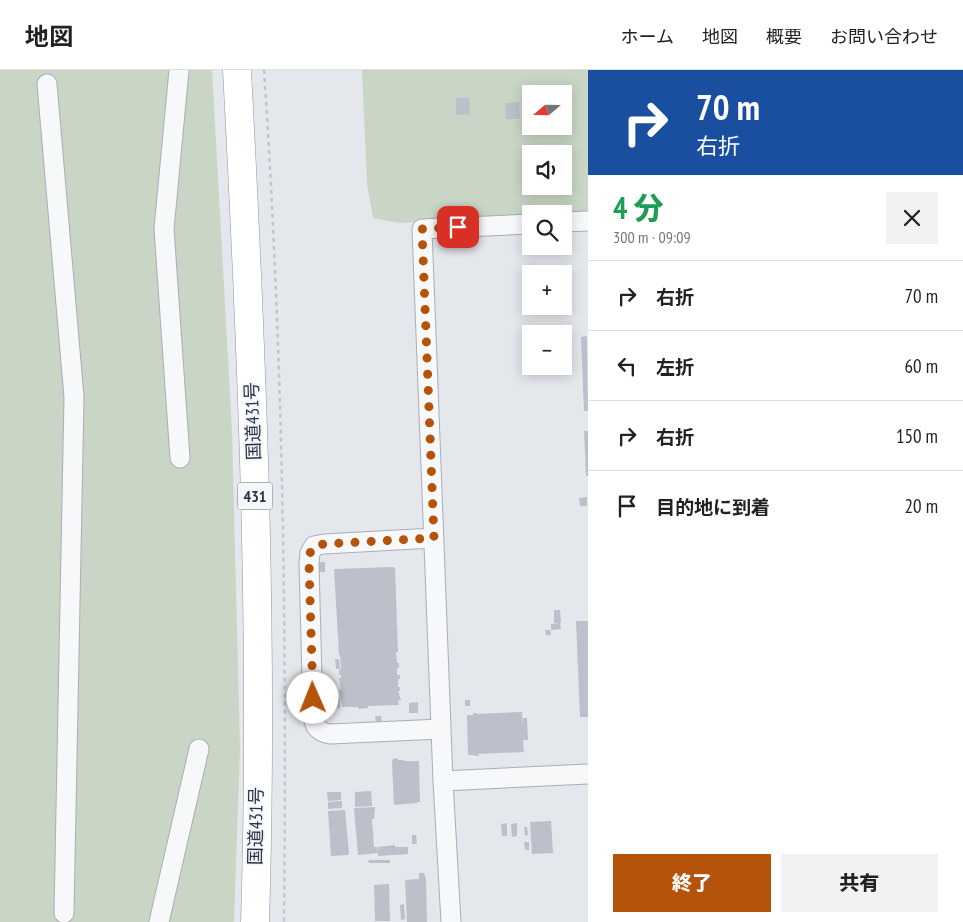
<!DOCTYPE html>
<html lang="ja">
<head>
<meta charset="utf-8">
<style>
  body { margin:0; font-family:"PT Sans Narrow","Noto Sans JP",sans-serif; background:#f2f2f2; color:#222; height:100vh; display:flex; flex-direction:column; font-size:19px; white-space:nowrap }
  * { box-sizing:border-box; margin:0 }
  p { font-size:16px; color:#767676 }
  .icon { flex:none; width:28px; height:28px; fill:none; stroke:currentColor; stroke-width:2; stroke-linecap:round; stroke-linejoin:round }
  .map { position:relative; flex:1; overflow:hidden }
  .side { display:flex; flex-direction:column; background:#fff; width:375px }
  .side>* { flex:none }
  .top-card { background:#1a4fa0; color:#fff; overflow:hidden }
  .needle { width:32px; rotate:250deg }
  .buttons { position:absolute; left:522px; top:15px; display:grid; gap:10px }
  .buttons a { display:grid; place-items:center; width:50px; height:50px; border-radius:0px; background:#fff; box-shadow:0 2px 12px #0003; font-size:25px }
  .pin { position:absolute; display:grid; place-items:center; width:42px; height:42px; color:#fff; margin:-21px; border-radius:10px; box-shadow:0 2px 8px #0006 }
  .me { position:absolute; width:55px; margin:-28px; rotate:359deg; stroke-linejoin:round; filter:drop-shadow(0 0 4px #0008) }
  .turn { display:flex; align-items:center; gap:18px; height:105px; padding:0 25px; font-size:22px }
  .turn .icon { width:65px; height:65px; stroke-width:2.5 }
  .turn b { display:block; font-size:35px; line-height:42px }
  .round { display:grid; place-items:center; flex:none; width:52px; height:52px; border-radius:0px; background:#f2f2f2 }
  .headline { display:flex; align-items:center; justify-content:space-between; height:85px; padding:0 25px }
  h1 { font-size:30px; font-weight:800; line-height:38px; color:#1e9e55 }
  .cta { display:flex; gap:10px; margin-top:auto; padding:10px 25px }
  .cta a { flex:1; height:58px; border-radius:0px; background:#b45309; color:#fff; font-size:20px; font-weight:800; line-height:58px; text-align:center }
  .cta a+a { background:#f2f2f2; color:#222 }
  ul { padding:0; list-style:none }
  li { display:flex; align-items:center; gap:15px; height:70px; padding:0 25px; border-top:1px solid #e0e0e0 }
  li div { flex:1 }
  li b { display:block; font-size:19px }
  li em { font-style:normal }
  header { display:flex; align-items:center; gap:30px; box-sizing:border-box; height:70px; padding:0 25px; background:#fff; border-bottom:1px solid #e0e0e0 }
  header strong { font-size:24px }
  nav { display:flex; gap:28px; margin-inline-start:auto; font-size:18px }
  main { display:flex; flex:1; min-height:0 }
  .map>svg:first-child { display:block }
  .green { fill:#c9d6c5; fill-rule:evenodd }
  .building { fill:#bbc0ca }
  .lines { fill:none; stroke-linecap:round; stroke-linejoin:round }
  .minor-casing { stroke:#a9aeb7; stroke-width:21 }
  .highway-casing { stroke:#8b94a3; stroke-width:29 }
  .path { stroke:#c2c5cb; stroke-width:2.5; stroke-dasharray:4 4; stroke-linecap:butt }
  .minor { stroke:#f7f8fa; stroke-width:19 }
  .highway { stroke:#fff; stroke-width:28 }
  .route { stroke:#b45309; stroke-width:9; stroke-dasharray:0 16.2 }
  .labels { text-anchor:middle; stroke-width:4; stroke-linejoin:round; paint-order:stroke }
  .shield { fill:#f4f6f9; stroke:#676e7b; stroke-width:1 }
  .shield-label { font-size:16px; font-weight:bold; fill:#2b3445 }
  .street-label { font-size:18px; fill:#2b3445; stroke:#f4f6f9 }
</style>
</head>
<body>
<header>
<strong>地図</strong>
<nav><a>ホーム</a><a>地図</a><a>概要</a><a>お問い合わせ</a></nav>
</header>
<main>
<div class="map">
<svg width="588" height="852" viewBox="0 0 588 852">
  <rect width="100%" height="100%" fill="#e4e7ec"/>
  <!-- green -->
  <path class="green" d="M0 0H212L232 361 240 678 234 852H0Z
    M362 0H588V142L531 144V146L399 153 373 148 367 114ZM531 24H564V56H531ZM531 84H564V116H531Z"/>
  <!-- building -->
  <path class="building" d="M456 28H469L470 44 456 45Z
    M519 32 520 49H506L505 33Z
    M587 266 588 341H584L581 267Z
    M584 361H588V406H586Z
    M587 427V436H580L579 428Z
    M317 492H325V502H318Z
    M393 497 395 498 398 582H396L397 593H399V598L397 599V605H400V609H398V617H400V621H398L401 630 398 631 399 635 368 636V638L358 639V637H342L339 620 341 619 339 608H341V605H339V600L341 599 340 585H339L334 499Z
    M554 540H560L561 553H554Z
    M576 551H588V647H580Z
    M560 553 561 559 551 560V554Z
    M545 560H550L551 565H546Z
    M335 589H339L340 599H336Z
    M340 628V638L320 639 319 629Z
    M465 630H470V636H465Z
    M418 632V643H409V633Z
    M522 642 523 657V648H527L528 670H523L524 682 478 684 479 686H475L474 685H468L467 645H473V643H477V644Z
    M375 646H381L382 652H376Z
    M397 688 398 690H404V691H419L420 732H417V733L394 735 392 692 393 689Z
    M371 721 372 736 355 737V722Z
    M327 722H341V730L328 731Z
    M342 731V738L328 739V732Z
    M375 737 374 749H372L374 777H377L378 783 358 785 354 738Z
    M345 740 349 782 348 785 331 786 328 741Z
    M551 751 553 783 532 784 530 752Z
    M507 753V766H502L501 754Z
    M517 753V766L512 767 511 754Z
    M524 757H527L528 765 525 766Z
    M412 765H416L417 774H412Z
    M524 772H529V780H525Z
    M395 775V777H408V784L378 786V777Z
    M368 790H390V793H369Z
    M419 803H424L426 809 427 852H407L405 810 419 809Z
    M389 814 390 851H375L374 815Z
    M404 834 405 849 401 850 400 835Z"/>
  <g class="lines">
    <!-- minor casing -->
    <g class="minor-casing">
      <path id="minor" d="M179 0 164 159 180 388
        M47 14 74 327 64 843
        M564 152 588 151
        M434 468 324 474 314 476 310 483 309 494 313 647C315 658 319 662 330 664L441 659
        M443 711 588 704
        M159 852 199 679
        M451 852 443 711 422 159 531 154"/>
    </g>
    <!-- highway casing -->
    <g class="highway-casing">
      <path id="highway" d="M237 0C252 284 264 568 255 852"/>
    </g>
    <!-- path -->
    <path class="path" d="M264 0C283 283 287 568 284 852"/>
    <!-- minor -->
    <use href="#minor" class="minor"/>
    <!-- highway -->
    <use href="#highway" class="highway"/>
  </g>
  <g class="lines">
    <!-- route -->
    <path class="route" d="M313 628 309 494 310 483 314 476 324 474 434 468 422 159 458 157"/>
  </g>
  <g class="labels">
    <!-- shield labels -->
    <rect class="shield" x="237.5" y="412.5" width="35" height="27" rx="4"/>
    <g class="shield-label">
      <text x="255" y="432">431</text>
    </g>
    <!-- street labels -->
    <g class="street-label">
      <text transform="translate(253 351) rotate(-92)" y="6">国道431号</text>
      <text transform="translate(256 756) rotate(-89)" y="6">国道431号</text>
    </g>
  </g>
</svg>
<div class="buttons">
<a><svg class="needle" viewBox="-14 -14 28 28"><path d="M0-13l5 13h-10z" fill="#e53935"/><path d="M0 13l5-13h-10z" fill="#767676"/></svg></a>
<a><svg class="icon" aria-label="sound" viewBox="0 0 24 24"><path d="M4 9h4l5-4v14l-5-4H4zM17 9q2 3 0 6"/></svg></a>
<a><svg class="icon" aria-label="search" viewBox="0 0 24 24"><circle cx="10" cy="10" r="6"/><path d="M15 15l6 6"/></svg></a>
<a>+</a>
<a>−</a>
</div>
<div class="pin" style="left:458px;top:157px;background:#d93025"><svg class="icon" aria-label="arrive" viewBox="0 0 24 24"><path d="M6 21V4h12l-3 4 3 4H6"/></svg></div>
<svg class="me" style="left:313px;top:628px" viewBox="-20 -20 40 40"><circle r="19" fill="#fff"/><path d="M0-13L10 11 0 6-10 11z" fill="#b45309"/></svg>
</div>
<section class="side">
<div class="top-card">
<div class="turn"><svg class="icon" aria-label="right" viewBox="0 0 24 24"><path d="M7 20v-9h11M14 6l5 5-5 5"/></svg><div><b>70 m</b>右折</div></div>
</div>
<div class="headline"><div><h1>4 分</h1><p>300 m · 09:09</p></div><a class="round"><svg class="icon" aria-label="close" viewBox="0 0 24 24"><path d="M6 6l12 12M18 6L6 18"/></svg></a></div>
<ul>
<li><svg class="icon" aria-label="right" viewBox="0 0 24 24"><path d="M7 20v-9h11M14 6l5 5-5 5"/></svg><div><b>右折</b></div><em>70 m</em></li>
<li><svg class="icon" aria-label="left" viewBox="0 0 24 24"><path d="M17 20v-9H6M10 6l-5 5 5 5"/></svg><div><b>左折</b></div><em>60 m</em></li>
<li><svg class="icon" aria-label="right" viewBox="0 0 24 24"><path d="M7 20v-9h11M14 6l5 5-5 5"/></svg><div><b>右折</b></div><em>150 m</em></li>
<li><svg class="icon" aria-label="arrive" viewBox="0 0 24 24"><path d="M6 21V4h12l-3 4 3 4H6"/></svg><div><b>目的地に到着</b></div><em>20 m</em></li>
</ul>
<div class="cta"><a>終了</a><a>共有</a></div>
</section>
</main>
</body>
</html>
